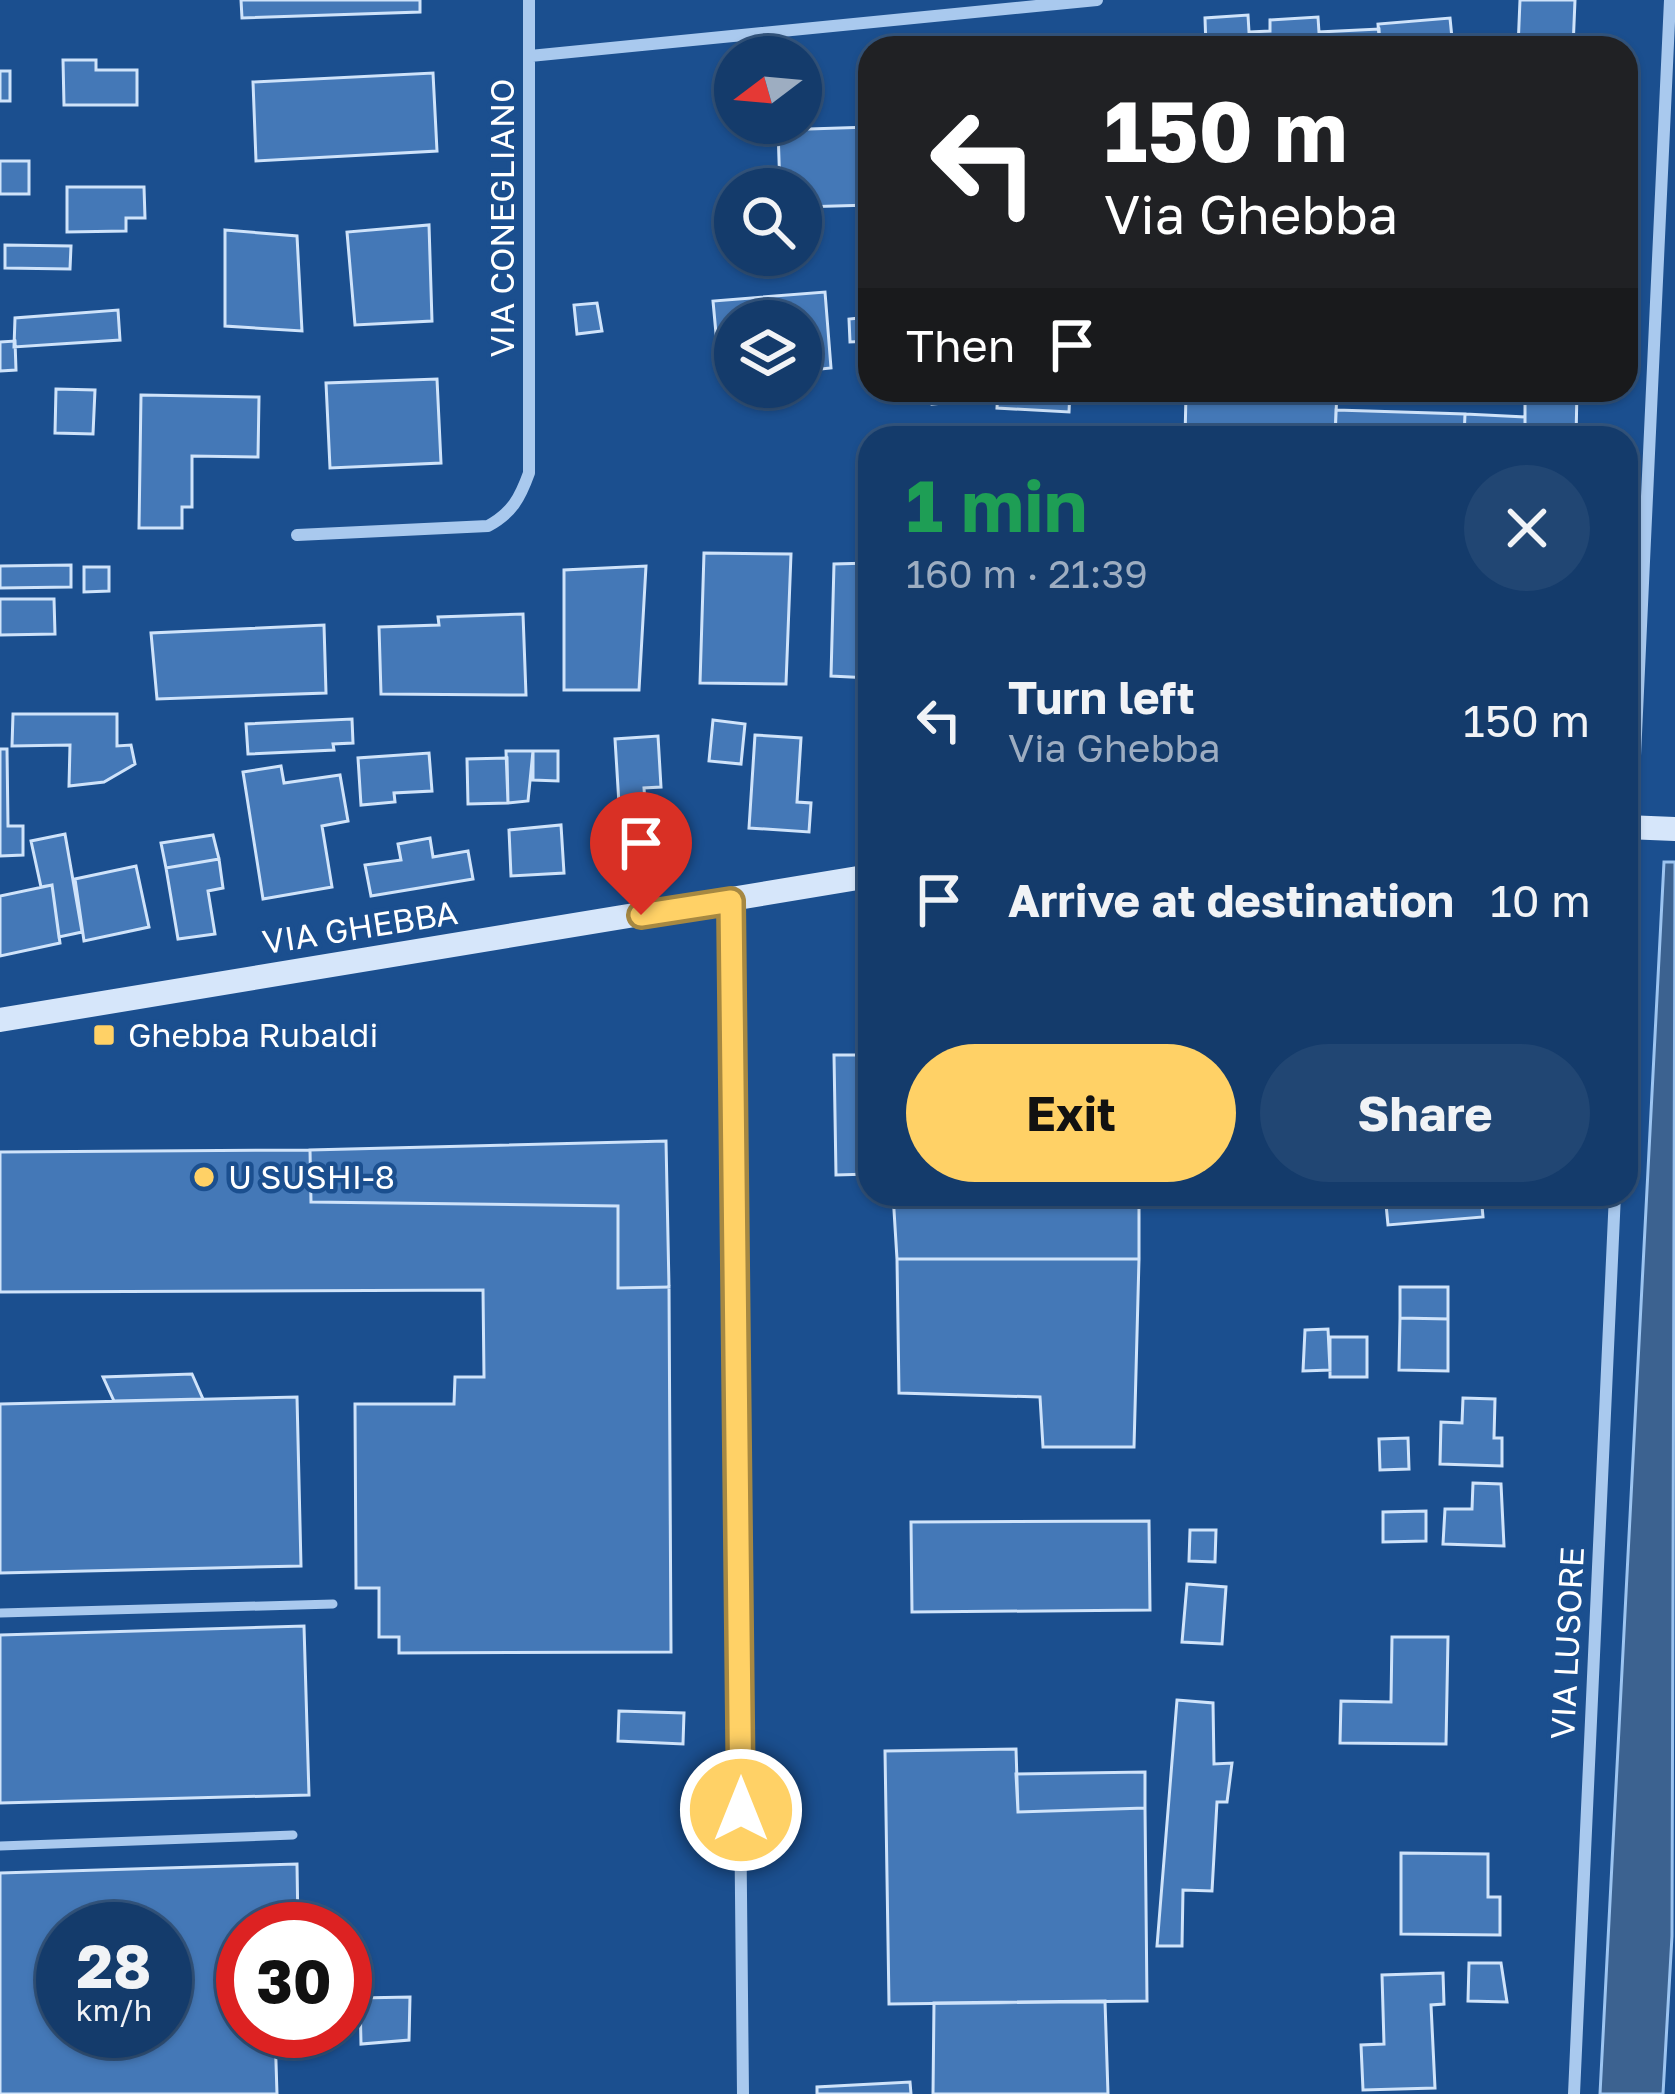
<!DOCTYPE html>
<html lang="en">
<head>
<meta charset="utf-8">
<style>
  body { margin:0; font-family:"Golos Text",sans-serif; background:#214673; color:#f1f3f6; height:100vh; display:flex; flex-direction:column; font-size:45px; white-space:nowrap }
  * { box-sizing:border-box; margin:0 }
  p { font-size:39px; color:#9dadc1 }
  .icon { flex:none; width:66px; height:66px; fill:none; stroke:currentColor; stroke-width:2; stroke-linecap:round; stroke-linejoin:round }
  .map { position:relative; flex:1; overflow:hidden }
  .side { position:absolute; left:858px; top:426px; width:780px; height:780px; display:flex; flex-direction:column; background:#143b6b; border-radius:36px; box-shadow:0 3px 9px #0004,0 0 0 3px #33557e }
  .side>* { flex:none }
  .banner { position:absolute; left:858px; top:36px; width:780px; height:366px; border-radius:36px; box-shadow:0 3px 9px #0004,0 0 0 3px #33557e; background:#202124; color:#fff; overflow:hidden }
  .needle { width:78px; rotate:254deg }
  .controls { position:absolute; left:714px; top:36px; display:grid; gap:24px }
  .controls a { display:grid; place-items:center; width:108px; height:108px; border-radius:50%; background:#143b6b; box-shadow:0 3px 9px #0004,0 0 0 3px #33557e; font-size:60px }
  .speed { position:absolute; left:36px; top:1902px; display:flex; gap:24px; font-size:60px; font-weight:700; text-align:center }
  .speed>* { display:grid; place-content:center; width:156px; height:156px; border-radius:50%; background:#143b6b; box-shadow:0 3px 9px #0004,0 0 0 3px #33557e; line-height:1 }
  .speed small { font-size:30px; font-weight:400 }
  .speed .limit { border:18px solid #d22; background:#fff; color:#111 }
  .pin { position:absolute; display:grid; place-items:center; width:102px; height:102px; color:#fff; margin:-123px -51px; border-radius:50% 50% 50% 0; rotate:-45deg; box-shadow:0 0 12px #0007 }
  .pin .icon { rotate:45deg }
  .me { position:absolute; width:132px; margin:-66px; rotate:0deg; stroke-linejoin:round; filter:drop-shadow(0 0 9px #0008) }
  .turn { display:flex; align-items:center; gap:42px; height:252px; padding:0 48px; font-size:54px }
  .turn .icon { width:156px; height:156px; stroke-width:2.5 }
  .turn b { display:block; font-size:84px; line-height:102px }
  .then { display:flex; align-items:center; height:114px; padding:0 48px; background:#0003; gap:24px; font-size:45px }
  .round { display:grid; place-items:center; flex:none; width:126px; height:126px; border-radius:63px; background:#214673 }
  .summary { display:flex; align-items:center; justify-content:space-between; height:204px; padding:0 48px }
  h1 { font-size:72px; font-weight:700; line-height:90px; color:#1e9e55 }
  .button { display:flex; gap:24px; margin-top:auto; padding:24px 48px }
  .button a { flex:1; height:138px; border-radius:72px; background:#ffd166; color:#111; font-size:48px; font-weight:700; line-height:138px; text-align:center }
  .button a+a { background:#214673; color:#f1f3f6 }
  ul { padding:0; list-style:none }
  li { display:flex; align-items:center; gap:36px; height:180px; padding:0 48px }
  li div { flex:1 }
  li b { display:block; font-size:45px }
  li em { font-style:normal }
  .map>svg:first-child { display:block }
  .water { fill:#3c6290; stroke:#9cc4f0; stroke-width:3 }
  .building { fill:#4478b7; stroke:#cfe3fa; stroke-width:3; fill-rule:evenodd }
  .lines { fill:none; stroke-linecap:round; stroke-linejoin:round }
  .lane { stroke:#a9c9ee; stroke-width:9 }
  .street { stroke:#a9c9ee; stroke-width:12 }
  .secondary { stroke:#d6e6fa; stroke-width:24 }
  .route-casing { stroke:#a68842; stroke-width:30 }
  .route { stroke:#ffd166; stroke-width:21 }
  .poi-dot { fill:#ffd166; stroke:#1b4f8f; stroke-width:4.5 }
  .labels { text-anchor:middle; stroke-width:9; stroke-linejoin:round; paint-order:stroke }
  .street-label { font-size:33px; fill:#fff; stroke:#1b4f8f }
  .poi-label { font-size:33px; fill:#fff; stroke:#1b4f8f; text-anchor:start }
</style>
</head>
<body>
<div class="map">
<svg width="1675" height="2094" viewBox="0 0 1675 2094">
  <rect width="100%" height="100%" fill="#1b4f8f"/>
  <!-- water -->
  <path class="water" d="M1664 862H1675L1672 1936 1663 2094H1600Z"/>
  <!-- building -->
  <path class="building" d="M241 0H420V12L242 18Z
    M1520 0H1575L1573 48H1518Z
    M1248 15 1249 32 1270 31V20L1318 17 1320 48H1206L1205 18Z
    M1450 18 1453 48H1380L1378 24Z
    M1379 29 1380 48H1320L1319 32Z
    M63 60H96V70H137V105H64Z
    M0 71H10V101H0Z
    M433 73 437 151 256 161 253 82Z
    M870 127V205L801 207V189H780L778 130Z
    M0 161H29V194H0Z
    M67 187H144L145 218H126V231L67 232Z
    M429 225 432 321 355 325 347 232Z
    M225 230 297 236 302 331 225 326Z
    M5 245 71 246 70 269 5 268Z
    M825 292 831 368 801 371V321H735V376L720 377 713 301Z
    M597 303 602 331 577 334 574 305Z
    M118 310 120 340 14 347 15 318Z
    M870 317V341L850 342 849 319Z
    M15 341 16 370 0 371V342Z
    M437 379 441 463 330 468 326 383Z
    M56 389 95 390 93 434 55 433Z
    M930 390H983L984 399 932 404Z
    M998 390H1070L1069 412 997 408Z
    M1231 390H1337L1335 438H1185L1186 394Z
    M1525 390H1577L1576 438H1525Z
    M141 395 259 397 258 457 192 456V507H182V528H139Z
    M1336 410 1465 414 1464 438H1335Z
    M1465 414 1525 417V438H1464Z
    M704 553 791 554 786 684 700 683Z
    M870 563V678L831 676 834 564Z
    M71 565V587L0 588V566Z
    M646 566 639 690H564V570Z
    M84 567H109V591L84 592Z
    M0 599H54L55 634 0 635Z
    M523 614 526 695 381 694 379 627 439 625 438 617Z
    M324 625 326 693 157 699 151 633Z
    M13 714H117V746L131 745 135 764 104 782 69 786 70 745 12 746Z
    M352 719 353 743 333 744 334 750 248 754 246 724Z
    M713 720 745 724 741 764 709 761Z
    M755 735 801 738 797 802 811 803 809 832 749 828Z
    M658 736 661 787 644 788 645 803 619 804 615 739Z
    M0 749H7L8 826H23V855L0 856Z
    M506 751H533L528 801 508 803Z
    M533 751H558V781L533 780Z
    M429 753 432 791 394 793 395 802 361 805 358 758Z
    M507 758 508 803 468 804 467 759Z
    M281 766 284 783 340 775 348 821 322 826 332 887 263 899 243 772Z
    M561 825 564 873 511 876 509 830Z
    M65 834 82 932 59 937 52 885 41 887 31 841Z
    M213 835 219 859 166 868 161 843Z
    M430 838 433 857 468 851 473 879 371 896 365 865 401 860 398 844Z
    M219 859 223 888 208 891 215 934 178 939 166 868Z
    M136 866 149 927 84 941 75 879Z
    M52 885 60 943 0 956V896Z
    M834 1055H870V1174L836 1175Z
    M666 1141 669 1287 618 1288V1206L311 1202 310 1150Z
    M310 1150 311 1202 618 1206V1288L669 1287 671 1652 399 1653V1637H379V1588H356L355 1404H454L455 1377H484L483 1290 0 1292V1152Z
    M893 1194H1139V1259H897Z
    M1385 1194H1481L1483 1217 1388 1225Z
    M897 1259H1139L1134 1447H1043L1040 1397 899 1393Z
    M1400 1287H1448V1319L1400 1318Z
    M1400 1318 1448 1319V1371L1399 1370Z
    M1328 1329 1330 1370 1303 1371 1305 1330Z
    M1330 1337H1367V1377H1330Z
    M192 1374 203 1399 114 1401 103 1377Z
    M297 1397 301 1566 0 1573V1404Z
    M1463 1398 1495 1399 1494 1438H1502V1466L1440 1464 1441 1422 1462 1423Z
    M1408 1438 1409 1469 1380 1470 1379 1439Z
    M1473 1483 1501 1484 1504 1546 1443 1544 1445 1509H1472Z
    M1426 1511V1541L1383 1542V1512Z
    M1149 1521 1150 1610 912 1612 911 1522Z
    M1190 1530H1216L1215 1562 1189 1561Z
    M1187 1584 1226 1587 1222 1644 1182 1642Z
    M304 1626 309 1795 0 1803V1635Z
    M1392 1637H1448L1446 1744 1340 1743 1341 1701 1391 1702Z
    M1177 1700 1213 1703 1214 1764 1232 1763 1227 1802H1217L1212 1891 1183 1890 1182 1946H1157Z
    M619 1711 684 1713 683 1744 618 1741Z
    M1016 1749 1018 1812 1145 1808 1147 2001 889 2004 885 1751Z
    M1145 1772V1808L1018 1812 1016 1774Z
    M1401 1853 1488 1854V1897H1500V1935L1401 1934Z
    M297 1864 298 1929H243V2031H275L277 2094H0V1873ZM63 1929H165V2031H63Z
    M1469 1963H1501L1507 2002 1468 2001Z
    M1443 1973 1444 2004 1431 2005 1435 2088 1363 2090 1361 2045 1384 2044 1382 1975Z
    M410 1997 409 2040 361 2044 360 1998Z
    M1105 2001 1108 2094H933L934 2003Z
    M910 2082 911 2094H817V2087Z"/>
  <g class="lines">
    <!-- lane -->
    <path class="lane" d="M1626 603 1640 601
      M0 1613 333 1604
      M0 1846 293 1835"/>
    <!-- street -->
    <path class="street" d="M530 56 1097 0
      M297 535 488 526C512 513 520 498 529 473V0
      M731 901 743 2094
      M1626 950 1670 0
      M1574 2094 1615 1194"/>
    <!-- secondary -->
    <path class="secondary" d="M1626 827 1675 829
      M0 1020 870 876"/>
  </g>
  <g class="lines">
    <!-- route casing -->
    <g class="route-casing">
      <path id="route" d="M641 915 731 901 741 1810"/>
    </g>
    <!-- route -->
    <use href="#route" class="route"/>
  </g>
  <!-- markers -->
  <g class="poi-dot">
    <rect x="92" y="1023" width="24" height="24" rx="6"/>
    <circle cx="204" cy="1177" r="12"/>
  </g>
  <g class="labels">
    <!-- street labels -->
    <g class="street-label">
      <text transform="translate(502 218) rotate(-90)" y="12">VIA CONEGLIANO</text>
      <text transform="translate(360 927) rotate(-9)" y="12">VIA GHEBBA</text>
      <text transform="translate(1567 1643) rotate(-87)" y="12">VIA LUSORE</text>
    </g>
    <!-- poi labels -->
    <g class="poi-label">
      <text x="128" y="1047">Ghebba Rubaldi</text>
      <text x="228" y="1189">U SUSHI-8</text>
    </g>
  </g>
</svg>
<div class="controls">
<a><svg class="needle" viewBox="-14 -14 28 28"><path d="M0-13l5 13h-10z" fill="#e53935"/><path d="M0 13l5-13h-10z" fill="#9dadc1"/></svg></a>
<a><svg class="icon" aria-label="search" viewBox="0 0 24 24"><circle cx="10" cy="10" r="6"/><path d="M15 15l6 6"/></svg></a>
<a><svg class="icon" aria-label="layers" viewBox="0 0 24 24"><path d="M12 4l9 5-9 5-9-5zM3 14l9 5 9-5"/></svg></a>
</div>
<div class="speed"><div>28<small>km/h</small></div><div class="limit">30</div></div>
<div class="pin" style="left:641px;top:915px;background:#d93025"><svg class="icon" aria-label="arrive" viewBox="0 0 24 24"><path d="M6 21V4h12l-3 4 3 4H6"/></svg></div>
<svg class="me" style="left:741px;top:1810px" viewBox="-20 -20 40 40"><circle r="17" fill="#ffd166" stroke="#fff" stroke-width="3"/><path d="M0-11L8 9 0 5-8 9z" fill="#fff"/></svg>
<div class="banner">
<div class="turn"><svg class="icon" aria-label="left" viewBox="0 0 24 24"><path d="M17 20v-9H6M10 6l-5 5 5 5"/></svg><div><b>150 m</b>Via Ghebba</div></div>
<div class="then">Then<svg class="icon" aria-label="arrive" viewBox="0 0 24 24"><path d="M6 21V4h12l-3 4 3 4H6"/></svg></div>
</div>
<section class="side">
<div class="summary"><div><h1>1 min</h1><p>160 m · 21:39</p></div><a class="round"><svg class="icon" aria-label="close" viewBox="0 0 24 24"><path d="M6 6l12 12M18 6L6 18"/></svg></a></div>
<ul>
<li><svg class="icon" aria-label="left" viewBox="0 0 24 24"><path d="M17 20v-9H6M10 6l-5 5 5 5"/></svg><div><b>Turn left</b><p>Via Ghebba</p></div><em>150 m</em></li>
<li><svg class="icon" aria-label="arrive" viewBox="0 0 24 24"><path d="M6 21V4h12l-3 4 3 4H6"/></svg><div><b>Arrive at destination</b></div><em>10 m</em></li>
</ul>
<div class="button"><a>Exit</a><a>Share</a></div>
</section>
</div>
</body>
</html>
